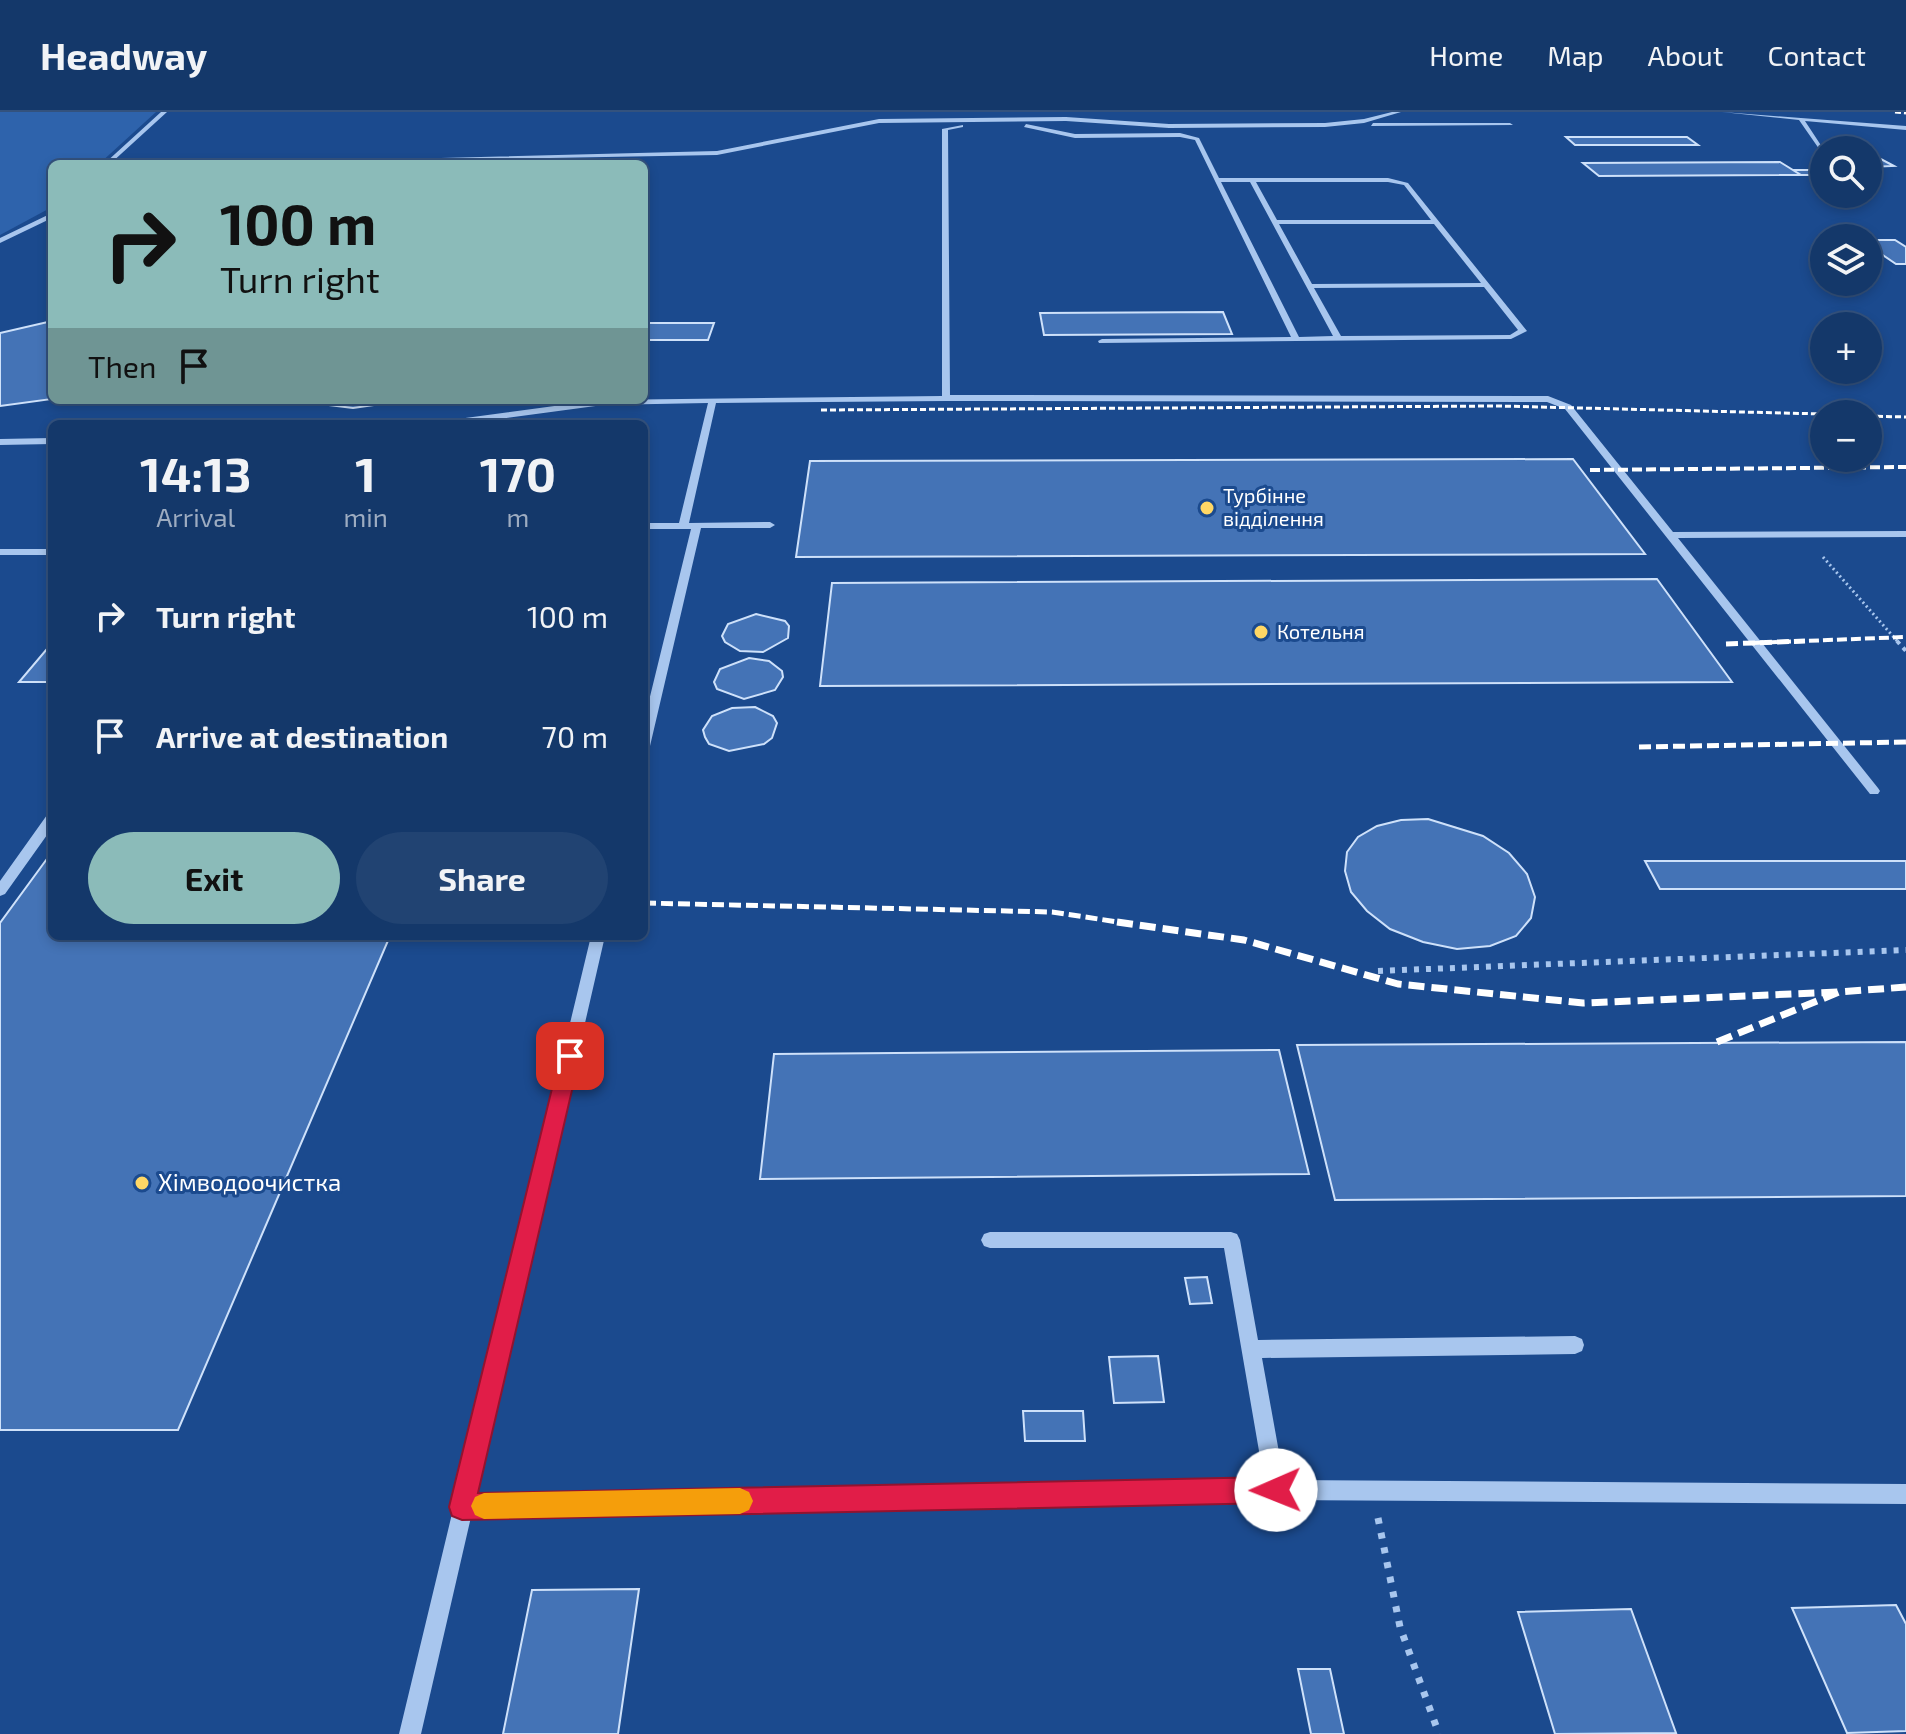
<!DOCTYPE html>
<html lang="en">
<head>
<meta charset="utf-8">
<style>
  body { margin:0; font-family:"Exo 2",sans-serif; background:#214372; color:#f1f3f6; height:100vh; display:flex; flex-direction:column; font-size:30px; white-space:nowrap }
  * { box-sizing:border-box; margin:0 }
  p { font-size:26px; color:#9dacc1 }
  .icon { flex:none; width:44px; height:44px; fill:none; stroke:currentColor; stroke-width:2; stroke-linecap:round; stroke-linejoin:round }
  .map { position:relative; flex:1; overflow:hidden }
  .drawer { position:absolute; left:48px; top:308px; width:600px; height:520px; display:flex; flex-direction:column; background:#14386a; border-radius:12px; box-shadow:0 4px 12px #0003,0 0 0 2px #33527e }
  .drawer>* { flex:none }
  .banner { position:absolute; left:48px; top:48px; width:600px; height:244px; border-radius:12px; box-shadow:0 4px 12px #0003,0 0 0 2px #33527e; background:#8bbbb9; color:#111; overflow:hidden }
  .buttons { position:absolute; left:1810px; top:24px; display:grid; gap:16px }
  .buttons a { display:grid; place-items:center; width:72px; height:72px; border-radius:50%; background:#14386a; box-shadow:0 4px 12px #0003,0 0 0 2px #33527e; font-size:40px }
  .pin { position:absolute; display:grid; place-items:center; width:68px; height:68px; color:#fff; margin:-34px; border-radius:16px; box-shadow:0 4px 12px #0006 }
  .me { position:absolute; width:88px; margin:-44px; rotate:269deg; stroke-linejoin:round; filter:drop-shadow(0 0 6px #0008) }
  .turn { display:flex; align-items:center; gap:28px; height:168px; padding:0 40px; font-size:36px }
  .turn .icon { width:104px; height:104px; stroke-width:2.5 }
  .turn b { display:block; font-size:56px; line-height:68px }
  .then { display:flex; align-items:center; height:76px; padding:0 40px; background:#0003; gap:16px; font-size:30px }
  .eta { display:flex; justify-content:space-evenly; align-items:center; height:136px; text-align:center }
  .eta b { font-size:48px; font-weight:700; line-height:56px }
  .cta { display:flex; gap:16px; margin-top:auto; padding:16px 40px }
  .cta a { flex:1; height:92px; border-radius:48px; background:#8bbbb9; color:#111; font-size:32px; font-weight:700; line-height:92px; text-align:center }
  .cta a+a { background:#214372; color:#f1f3f6 }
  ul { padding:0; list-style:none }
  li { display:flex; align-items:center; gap:24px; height:120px; padding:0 40px }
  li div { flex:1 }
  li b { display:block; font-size:30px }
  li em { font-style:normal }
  header { display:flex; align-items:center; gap:48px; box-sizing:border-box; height:112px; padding:0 40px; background:#14386a; border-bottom:2px solid #33527e }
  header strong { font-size:38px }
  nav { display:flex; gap:44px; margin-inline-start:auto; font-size:28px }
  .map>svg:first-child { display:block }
  .green { fill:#2e63ac }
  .building { fill:#4473b6; stroke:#cee1fa; stroke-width:2 }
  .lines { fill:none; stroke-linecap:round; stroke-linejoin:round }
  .path-far3 { stroke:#a8c6ee; stroke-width:3; stroke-dasharray:2 3; stroke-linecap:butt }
  .path-far2 { stroke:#a8c6ee; stroke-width:4; stroke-dasharray:4 5; stroke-linecap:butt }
  .path-far1 { stroke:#a8c6ee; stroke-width:6; stroke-dasharray:5 7; stroke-linecap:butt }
  .path { stroke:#a8c6ee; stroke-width:7; stroke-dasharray:6 9; stroke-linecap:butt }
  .minor { fill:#a8c6ee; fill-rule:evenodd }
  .rail-far3 { stroke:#fff; stroke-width:3; stroke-dasharray:6 3; stroke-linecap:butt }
  .rail-far2 { stroke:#fff; stroke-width:4; stroke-dasharray:10 4; stroke-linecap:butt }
  .rail-far1 { stroke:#fff; stroke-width:5; stroke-dasharray:12 5; stroke-linecap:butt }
  .rail { stroke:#fff; stroke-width:7; stroke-dasharray:16 7; stroke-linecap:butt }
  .route { fill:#e11d48; stroke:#92132f; stroke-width:2 }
  .slow { fill:#f59e0b }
  .poi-dot { fill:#ffd765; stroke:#1b4a8e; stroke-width:3 }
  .labels { text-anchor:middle; stroke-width:6; stroke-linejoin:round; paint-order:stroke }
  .far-poi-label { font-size:20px; fill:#fff; stroke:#1b4a8e; text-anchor:start }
  .poi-label { font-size:24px; fill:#fff; stroke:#1b4a8e; text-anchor:start }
</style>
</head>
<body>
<header>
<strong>Headway</strong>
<nav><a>Home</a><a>Map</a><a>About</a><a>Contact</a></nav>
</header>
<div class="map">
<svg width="1906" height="1622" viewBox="0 0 1906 1622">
  <rect width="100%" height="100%" fill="#1b4a8e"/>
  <!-- green -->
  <path class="green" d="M0 0H156L99 52H52V95L0 123Z"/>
  <!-- building -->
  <path class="building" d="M1566 25H1687L1698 33H1575Z
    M1868 46H1879L1894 54 1868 55Z
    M1780 50 1801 63 1599 64 1583 51Z
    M1793 58H1820L1824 63H1801Z
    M1868 128H1895L1906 135V152H1896L1868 133Z
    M1223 200 1232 222 1044 223 1040 201Z
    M52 209V287L0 294V221Z
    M644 211H714L708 228H644Z
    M288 288H409L353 296Z
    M1573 347 1645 442 796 445 810 349Z
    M1657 467 1732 570 820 574 832 471Z
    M756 502 785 509 789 514 788 526 763 540 740 539 725 530 722 524 728 512Z
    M52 531V570H19Z
    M749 546 769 549 782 559 783 565 775 578 744 587 717 577 714 570 720 557Z
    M755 595 773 604 777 611 772 626 764 632 729 639 709 632 705 625 703 618 712 604 732 596Z
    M1428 707 1483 724 1509 741 1527 762 1535 785 1531 806 1516 824 1490 834 1457 837 1423 830 1390 817 1367 799 1351 780 1345 759 1347 740 1358 725 1377 714 1401 708Z
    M52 740V824H390L178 1318H0V811Z
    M1645 749H1906V777H1660Z
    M1906 930V1084L1335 1088 1297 933Z
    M1279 938 1309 1062 760 1067 774 942Z
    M1207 1165 1212 1191 1190 1192 1185 1166Z
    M1158 1244 1164 1290 1114 1291 1109 1245Z
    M1023 1299H1083L1085 1329H1025Z
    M639 1477 618 1622H503L532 1478Z
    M1896 1493 1906 1512V1619L1847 1621 1792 1496Z
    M1631 1497 1676 1621 1555 1622 1518 1500Z
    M1298 1557H1330L1344 1622H1311Z"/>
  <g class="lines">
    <!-- path-far3 -->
    <path class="path-far3" d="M1823 445 1899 531"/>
    <!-- path-far2 -->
    <path class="path-far2" d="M1897 529 1906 539"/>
    <!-- path-far1 -->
    <path class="path-far1" d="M1378 859 1906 838"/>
    <!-- path -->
    <path class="path" d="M1378 1406 1400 1515 1439 1622"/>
    <!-- minor -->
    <path class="minor" d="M161 0H167L110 52H104Z
      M1392 0H1401L1364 11 1325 15 1169 16 1066 9 879 11 717 43 204 52 717 39 879 7 1066 5 1169 12 1325 11 1364 7Z
      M1722 0 1906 14V18L1805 9 1824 38V44L1799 8Z
      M1373 11H1510L1513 13 1371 14Z
      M1026 12 1075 22 1180 21 1199 26 1219 66H1388L1408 71 1527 219 1511 227 1099 231 1098 229 1102 227 1291 225 1195 28 1180 25 1075 26 1024 15ZM1221 70H1250L1333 224 1299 225ZM1256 70H1388L1404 73 1431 108H1277ZM1279 112H1434L1481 171 1312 172ZM1484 175 1518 218 1510 223 1341 224 1314 176Z
      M963 13V15L948 18 950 283 1548 284 1571 293 1673 420 1906 419V425L1678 426 1878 676 1880 679 1878 682H1870L1565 297 1547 290 946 289 716 291 689 411 770 410 775 413 770 416H701L650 634 644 638V609L691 417H644V411H679L708 291 603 293 462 312H439L443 309 599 288 942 284V17Z
      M52 101V106L0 131V126Z
      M52 326V332L0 333V327Z
      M0 437H52V443H0Z
      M52 702V716L5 782 0 784V769L47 703Z
      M591 824H605L476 1385 1264 1368 1224 1136H990L984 1134 981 1128 984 1122 990 1120H1231L1237 1122 1240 1128 1258 1228 1575 1224 1582 1227 1584 1233 1582 1239 1575 1242 1262 1246 1284 1368 1906 1372V1392L1276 1388 471 1405 421 1622H399Z"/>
    <!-- rail-far3 -->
    <path class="rail-far3" d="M1895 0 1906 1
      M821 298 1499 294 1824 302
      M1868 304 1906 305"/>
    <!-- rail-far2 -->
    <path class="rail-far2" d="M1590 358 1906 355
      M1753 531 1906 525"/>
    <!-- rail-far1 -->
    <path class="rail-far1" d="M1726 532 1805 529
      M1639 635 1906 630
      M644 791 1052 800 1131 812"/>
    <!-- rail -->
    <path class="rail" d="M1117 810 1244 828 1398 872 1583 891 1839 880
      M1717 930 1839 880 1906 875"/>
  </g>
  <!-- route -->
  <path class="route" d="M570 936 580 944 478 1381 1276 1365 1286 1369 1289 1378 1286 1387 1276 1391 462 1408 452 1404 449 1395 560 944Z"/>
  <!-- slow -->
  <path class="slow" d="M740 1376 749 1380 753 1389 749 1398 740 1402 484 1407 475 1403 471 1394 475 1385 484 1381Z"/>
  <!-- markers -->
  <g class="poi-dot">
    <circle cx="1207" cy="396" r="8"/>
    <circle cx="1261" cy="520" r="8"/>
    <circle cx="142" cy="1071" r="8"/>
  </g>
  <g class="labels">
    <!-- far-poi labels -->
    <g class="far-poi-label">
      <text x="1223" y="391">Турбінне<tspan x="1223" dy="23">відділення</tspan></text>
      <text x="1277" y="527">Котельня</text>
    </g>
    <!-- poi labels -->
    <g class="poi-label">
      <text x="158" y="1079">Хімводоочистка</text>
    </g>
  </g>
</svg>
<div class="buttons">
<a><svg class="icon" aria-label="search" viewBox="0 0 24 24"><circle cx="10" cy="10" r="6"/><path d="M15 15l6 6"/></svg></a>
<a><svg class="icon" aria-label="layers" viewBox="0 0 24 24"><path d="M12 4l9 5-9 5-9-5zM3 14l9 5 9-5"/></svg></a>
<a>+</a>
<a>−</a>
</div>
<div class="pin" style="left:570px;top:944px;background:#d93025"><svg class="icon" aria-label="arrive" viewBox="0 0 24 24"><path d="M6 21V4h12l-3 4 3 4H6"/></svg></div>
<svg class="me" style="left:1276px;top:1378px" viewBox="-20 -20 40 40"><circle r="19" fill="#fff"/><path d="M0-13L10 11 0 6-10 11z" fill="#e11d48"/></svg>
<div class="banner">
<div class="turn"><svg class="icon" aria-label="right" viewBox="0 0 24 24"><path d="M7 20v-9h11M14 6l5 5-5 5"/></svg><div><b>100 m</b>Turn right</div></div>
<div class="then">Then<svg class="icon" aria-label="arrive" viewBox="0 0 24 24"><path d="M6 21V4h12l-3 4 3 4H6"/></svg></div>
</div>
<section class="drawer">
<div class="eta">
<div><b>14:13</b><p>Arrival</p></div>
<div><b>1</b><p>min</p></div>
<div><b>170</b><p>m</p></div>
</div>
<ul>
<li><svg class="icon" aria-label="right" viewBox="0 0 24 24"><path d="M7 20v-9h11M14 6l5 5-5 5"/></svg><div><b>Turn right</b></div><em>100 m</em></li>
<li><svg class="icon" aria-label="arrive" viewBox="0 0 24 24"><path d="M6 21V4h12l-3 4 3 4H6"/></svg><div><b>Arrive at destination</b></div><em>70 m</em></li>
</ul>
<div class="cta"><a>Exit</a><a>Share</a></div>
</section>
</div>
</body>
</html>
